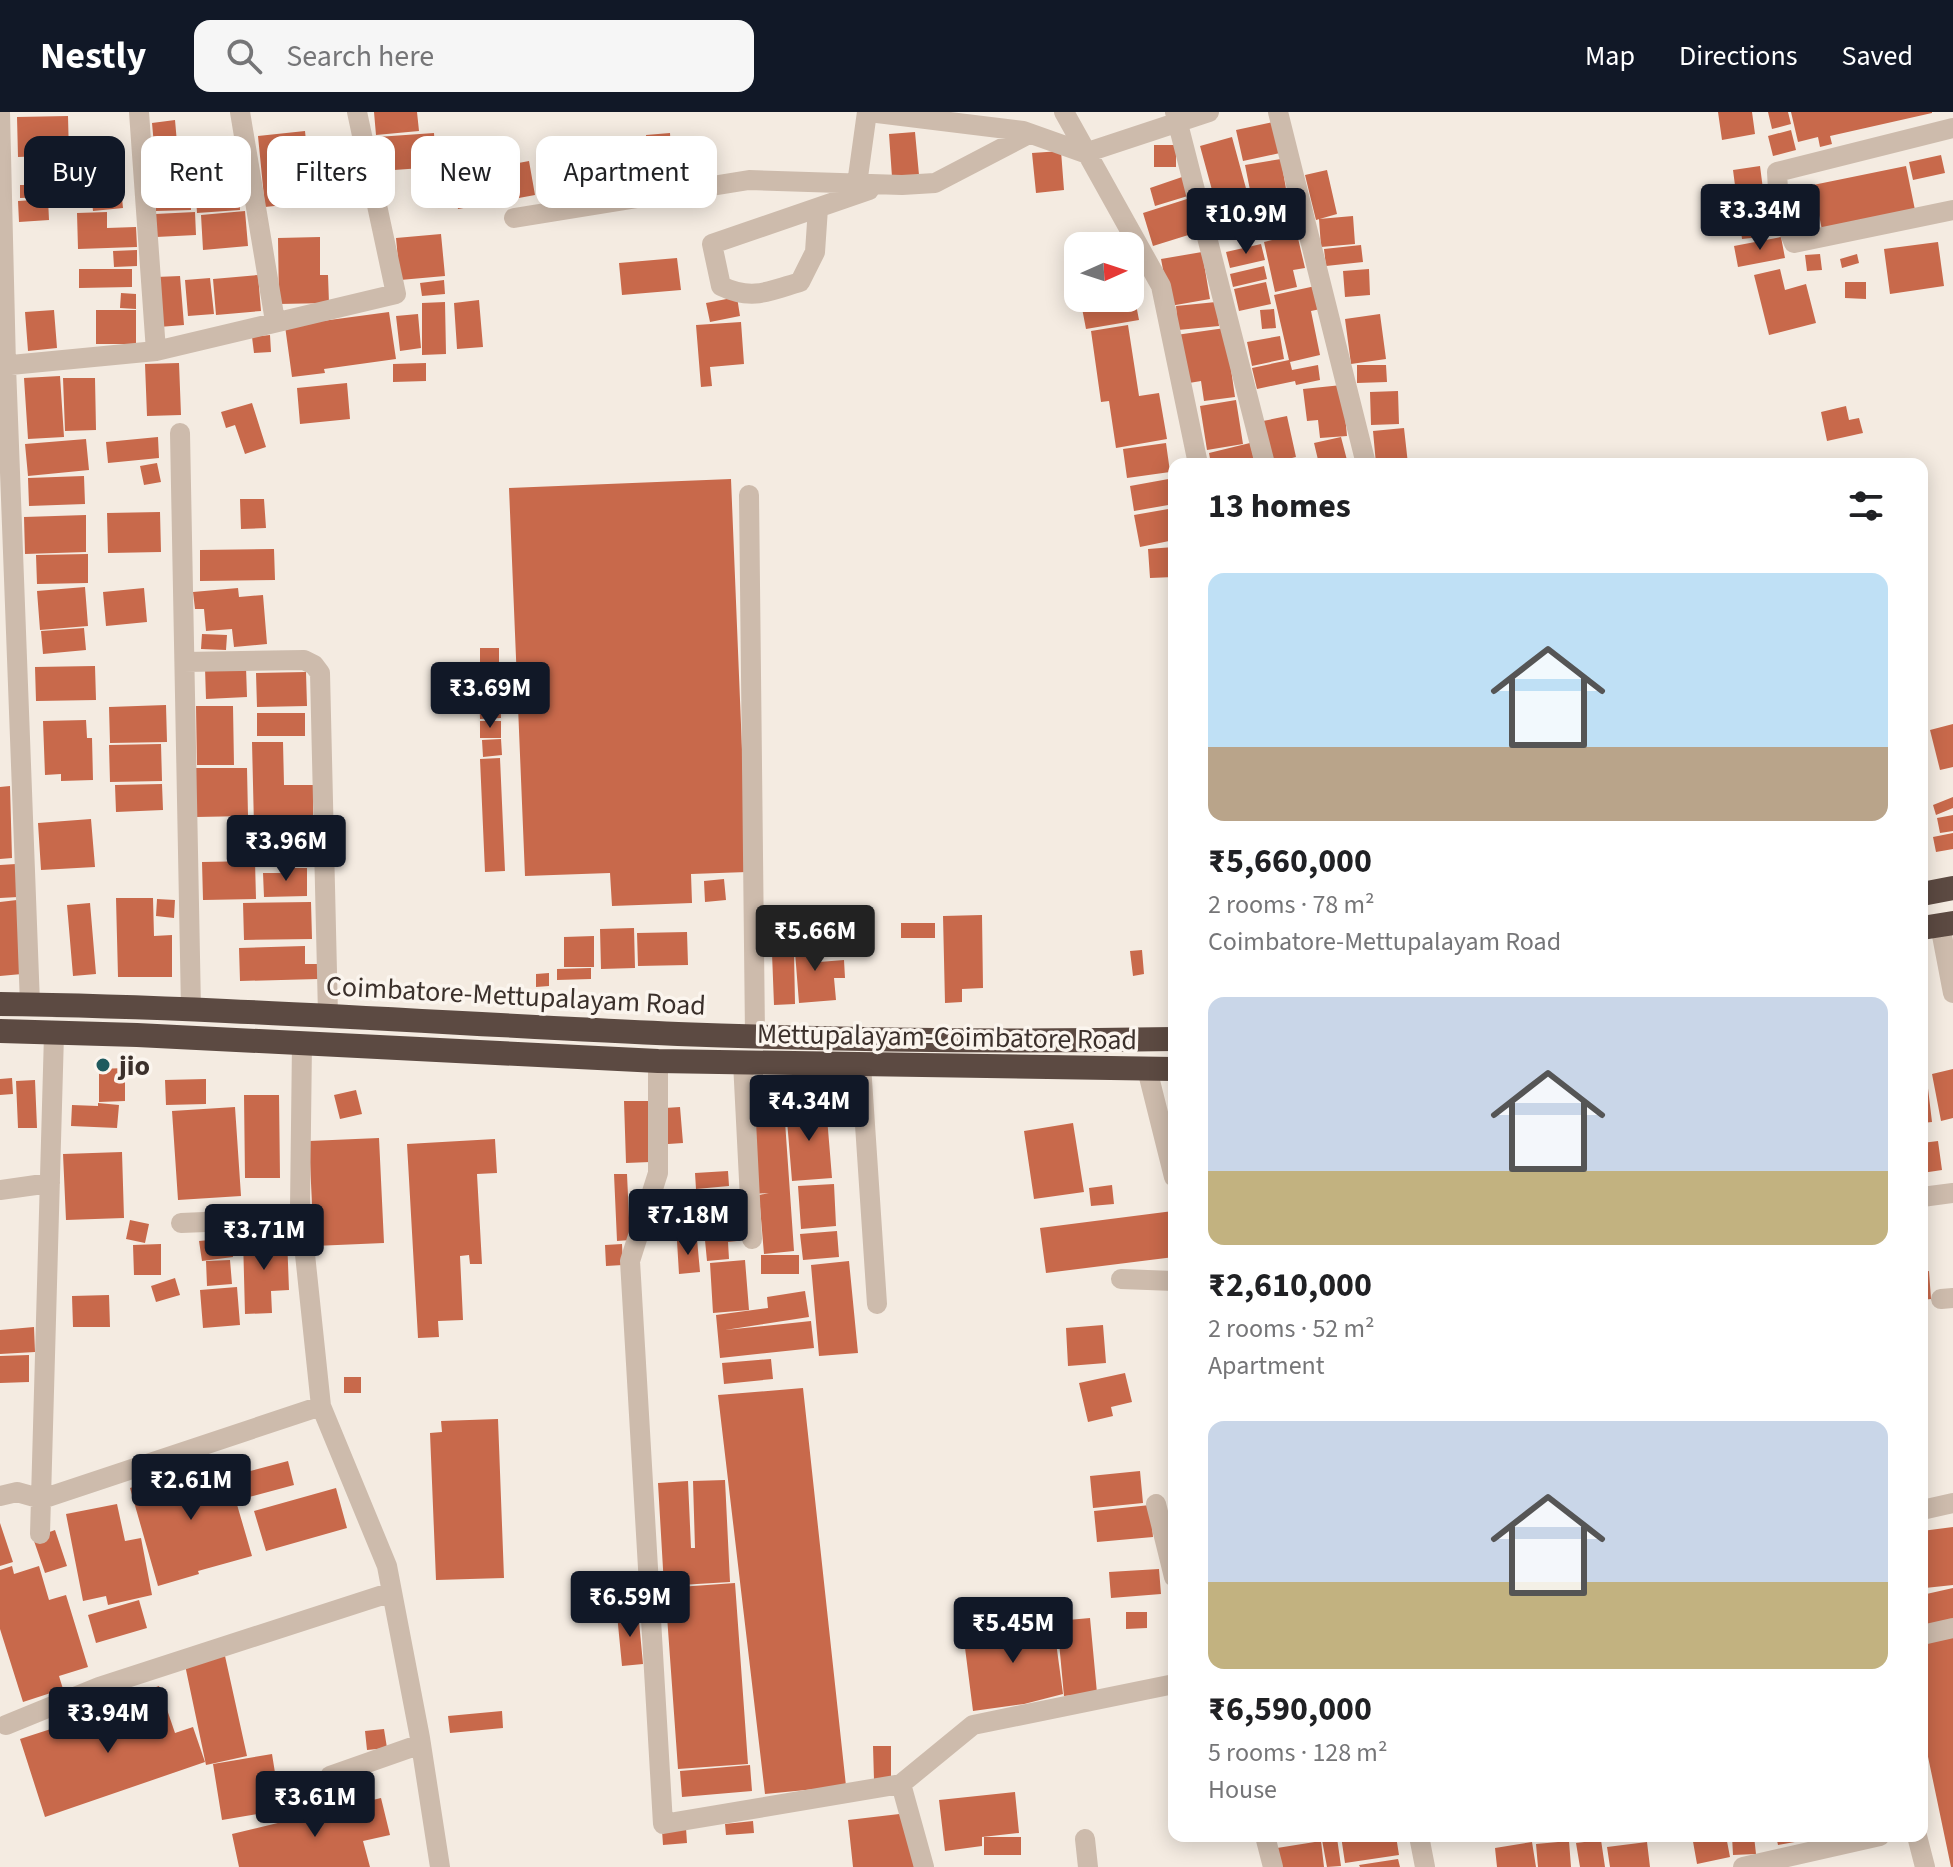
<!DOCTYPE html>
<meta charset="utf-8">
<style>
:root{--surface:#fff;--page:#f6f6f6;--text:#202124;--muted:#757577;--accent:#111827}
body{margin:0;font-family:"Source Sans 3",sans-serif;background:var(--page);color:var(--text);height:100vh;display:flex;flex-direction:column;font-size:30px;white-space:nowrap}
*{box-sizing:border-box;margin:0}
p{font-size:26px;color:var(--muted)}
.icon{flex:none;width:44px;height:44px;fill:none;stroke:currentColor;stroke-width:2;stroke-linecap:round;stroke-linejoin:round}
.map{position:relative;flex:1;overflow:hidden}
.panel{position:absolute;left:1168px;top:346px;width:760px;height:1384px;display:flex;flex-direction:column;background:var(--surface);border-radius:16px;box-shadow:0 4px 20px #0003}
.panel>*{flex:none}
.hud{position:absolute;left:24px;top:24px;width:760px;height:72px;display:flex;gap:16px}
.needle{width:52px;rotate:87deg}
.buttons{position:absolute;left:1064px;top:120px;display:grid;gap:16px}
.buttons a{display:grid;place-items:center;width:80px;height:80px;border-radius:16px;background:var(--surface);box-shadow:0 4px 20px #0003;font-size:40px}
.price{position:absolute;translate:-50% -68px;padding:0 18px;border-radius:8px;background:var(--accent);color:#fff;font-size:26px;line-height:52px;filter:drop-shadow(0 2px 4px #0008)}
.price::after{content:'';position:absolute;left:50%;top:48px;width:24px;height:18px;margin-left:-12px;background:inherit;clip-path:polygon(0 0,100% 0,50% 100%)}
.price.current{background:#222;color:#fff}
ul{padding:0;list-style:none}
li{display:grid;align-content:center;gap:16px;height:424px;padding:0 40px}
li span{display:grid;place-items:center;height:248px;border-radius:16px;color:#555}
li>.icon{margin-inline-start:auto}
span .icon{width:144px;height:144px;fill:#fffc;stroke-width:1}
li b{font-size:34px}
h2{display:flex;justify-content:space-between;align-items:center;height:96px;padding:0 40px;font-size:34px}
.tag{padding:0 28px;border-radius:16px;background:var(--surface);box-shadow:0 4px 20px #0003;font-size:28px;line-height:72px}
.tag.current{background:var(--accent);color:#fff}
header{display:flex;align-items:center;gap:48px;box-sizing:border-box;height:112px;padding:0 40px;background:var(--accent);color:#fff}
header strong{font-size:38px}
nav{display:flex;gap:44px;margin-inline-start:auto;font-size:28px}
.search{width:560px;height:72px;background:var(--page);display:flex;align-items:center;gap:20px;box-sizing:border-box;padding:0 28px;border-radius:16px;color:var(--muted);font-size:30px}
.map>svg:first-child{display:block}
</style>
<header>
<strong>Nestly</strong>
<div class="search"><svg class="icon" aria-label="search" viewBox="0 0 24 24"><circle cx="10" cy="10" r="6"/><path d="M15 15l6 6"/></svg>Search here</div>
<nav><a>Map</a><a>Directions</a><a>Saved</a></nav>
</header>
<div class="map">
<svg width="1953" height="1755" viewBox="0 0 1953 1755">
<rect width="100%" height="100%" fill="#f4ebe1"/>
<!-- building -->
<path fill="#c8694b" d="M374,0H417L419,19L376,23Z
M1718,0H1752L1755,22L1722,28Z
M1768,0H1788L1791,12L1772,17Z
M1791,0H1932V1L1830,24L1832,32L1820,35L1818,25L1798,30Z
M68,4L69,43L18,45L17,5Z
M175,8L178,42L155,44L152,11Z
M1273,10L1280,41L1243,49L1236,18Z
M1791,18L1796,38L1773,44L1768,24Z
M305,19L312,90L265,95L258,24Z
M915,20L919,63L892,65L889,22Z
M434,21L436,55L380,59L377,25Z
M670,21L671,37L647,39L646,23Z
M1232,25L1247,80L1215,89L1200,34Z
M1154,33H1176V55H1154Z
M233,39L235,66L190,69L191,98L156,99L154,47L189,46V42Z
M1061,39L1064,78L1036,81L1032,41Z
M104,42L105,58L119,56L123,96L93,99L90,70L82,71L79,44Z
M1941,43L1945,61L1913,68L1909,50Z
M357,46L360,82L314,85L311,49Z
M1281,47L1286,77L1251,83L1245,53Z
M529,49L535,83L458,97L452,64Z
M1760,54L1769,124L1742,127L1733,58Z
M1906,54L1915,98L1822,118L1813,73Z
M1327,58L1337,102L1316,108L1305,63Z
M1185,64L1191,83L1155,94L1150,76Z
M238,68L240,98L197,101L195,72Z
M20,73H49L50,85L20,86Z
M48,87L49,108L19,110L18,89Z
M1187,87L1198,120L1153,134L1143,101Z
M1287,87L1294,117L1263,125L1255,95Z
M245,99L248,134L203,138L201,103Z
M107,100V116L136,115L137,135L78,137L77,101Z
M195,100L196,123L156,125L155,102Z
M1353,104L1355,132L1321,135L1319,107Z
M441,122L445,164L400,168L396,126Z
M1297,122L1305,156L1293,158L1297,175L1275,180L1264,130Z
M320,125V163H328L329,191L279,192L278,126Z
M1781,125L1785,146L1738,155L1734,134Z
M1938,130L1944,174L1890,182L1884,137Z
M1261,132L1265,148L1230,156L1226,140Z
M1361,133L1363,150L1326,154L1324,137Z
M137,138V154L114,155L113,139Z
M1202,140L1210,187L1170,194L1161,147Z
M1820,142L1822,158L1807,159L1805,143Z
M1857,142L1859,151L1842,156L1840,147Z
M677,146L681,178L622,183L619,151Z
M1264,154L1267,167L1233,175L1230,162Z
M79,157H132V175L79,176Z
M1369,157L1370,183L1345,185L1343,159Z
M1780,157L1785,178L1806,172L1816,211L1769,223L1754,163Z
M258,163L261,199L216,203L213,167Z
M180,164L184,213L159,215L156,165Z
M210,166L214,202L188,204L185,168Z
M444,168L445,182L422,184L420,171Z
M1266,170L1271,192L1239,199L1234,177Z
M1845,170H1866V187L1845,186Z
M1320,173L1325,196L1311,199L1320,243L1290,250L1292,258L1318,253L1320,268L1296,273L1295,269L1257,277L1252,256L1289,248L1274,183Z
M121,181L136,182V197L120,196Z
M1134,182L1139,208L1086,217L1081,191L1110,186H1130V183Z
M737,185L740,204L710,210L706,191Z
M479,188L483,235L457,237L454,191Z
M445,190L446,242L422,243V191Z
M1216,190L1219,214L1178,218L1176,194Z
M1274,197L1276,216L1262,217L1260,198Z
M54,198L57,236L28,239L25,200Z
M96,198H136V232H96Z
M389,200L396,247L324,257L325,261L292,265L285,214Z
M418,202L421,236L400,239L396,204Z
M1380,202L1386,247L1351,252L1345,207Z
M741,210L744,252L710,255L712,274L701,275L696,213Z
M1128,213L1139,284L1159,281L1167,327L1116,336L1109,289L1101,290L1091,219Z
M1225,216L1235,285L1204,289L1201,269L1183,272L1176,223Z
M270,223L271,240L254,241L252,225Z
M1280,224L1284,247L1252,254L1247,230Z
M179,251L181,303L147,304L145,252Z
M426,251V269L393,270V252Z
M1357,253H1386L1387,270L1357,271Z
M60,264L64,325L28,327L24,266Z
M63,266H95L96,318L65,319Z
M347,271L350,307L300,312L297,276Z
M1342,273L1347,324L1320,326L1318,308L1307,309L1303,277Z
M1398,279L1399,312L1371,313L1370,280Z
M1236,288L1243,332L1207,338L1200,294Z
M252,291L266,335L245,342L235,313L226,316L221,300Z
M1846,294L1849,308L1859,306L1863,321L1827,329L1821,300Z
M1287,304L1296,345L1272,351L1263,309Z
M1404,316L1408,352H1376L1373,319Z
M158,325L159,346L108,351L106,330Z
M1341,325L1348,352H1319L1314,331Z
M86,327L89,358L28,364L25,332Z
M1166,331L1170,360L1127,366L1123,337Z
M1250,331L1255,351L1211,352L1209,341Z
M157,351L161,370L144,373L140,354Z
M84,364L85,392L29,394L28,366Z
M1174,366V392L1134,399L1130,374Z
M731,367L747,760L691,762L692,791L612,794L610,761L525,764L509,376Z
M240,387H264L266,416L241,417Z
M1174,396V428L1140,435L1134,403Z
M160,400L161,440L108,441L107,401Z
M86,403V440L25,442L24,405Z
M1174,435V465L1150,466L1148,437Z
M274,437L275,468L200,469V438Z
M88,442V471L37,472L36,443Z
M85,475L88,514L40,518L37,479Z
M144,476L147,510L106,514L103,480Z
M238,476L239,485L263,483L267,532L234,535L232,517L206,519L204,497H195L193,480Z
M84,516L86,538L43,542L41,519Z
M202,522L227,523L226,538L201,537Z
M480,536H499V561H480Z
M95,554L96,588L36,589L35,555Z
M246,555L247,585L206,587L205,556Z
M306,560L307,594L257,595L256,561Z
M500,580L501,606L480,607L479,581Z
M166,593L167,630L110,631L109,595Z
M196,594H233L234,653H197Z
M257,601H305V624H257Z
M86,608L87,626H92L93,668L61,669V662L45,663L43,609Z
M480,609H501V626H480Z
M1953,612V655L1940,658L1930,618Z
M501,627L502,643L483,645L482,628Z
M252,630H283L284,673H313V713L254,714Z
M161,632L162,669L110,670L109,633Z
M500,646L505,759L485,760L480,647Z
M195,656H247L248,704L196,705Z
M162,672L163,698L116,700L115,673Z
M10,674L12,746L0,747V675Z
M1953,685V696L1936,703L1933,693Z
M1953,703V719L1940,721L1937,706Z
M91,707L95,755L41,758L38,711Z
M311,718L313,752L261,755L259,720Z
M1953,721V737L1936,740L1933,725Z
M255,749L256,787L203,788L202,750Z
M16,752L18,785L0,786V753Z
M281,756H307V784L264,785L263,761H281Z
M724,767L726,788L705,790L704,769Z
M116,786H153L154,824L172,823V865H118Z
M157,787L175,788L174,806L156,804Z
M17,788L22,862L0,864V790Z
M311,790L312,827L244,828L243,791Z
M90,791L96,862L73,864L67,793Z
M982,803L983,876L962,877V890L945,891L943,804Z
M901,811H935V826H901Z
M634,816L635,856L601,857L600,817Z
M687,820L688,853L638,854L637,821Z
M594,824V855H564V825Z
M817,825L819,850L844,848L845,866H834L836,888L799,891L794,827Z
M305,834V852H317L318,867L240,869L239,836Z
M1142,838L1144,862L1133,864L1130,839Z
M772,841H794L795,892L774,893Z
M591,856V867L557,868V857Z
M549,861V874L536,875V862Z
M125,956V989L99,990V957Z
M1953,957V1006L1941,1009L1932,962Z
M12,966L13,982L0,983V967Z
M206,967V992L166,993L165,968Z
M35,968L37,1016H18L16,969Z
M1927,968L1932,1010L1922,1011V969Z
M356,978L362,1002L340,1007L334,983Z
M244,983H279L280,1066H245Z
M624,989H648L650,1050L626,1051Z
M98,991L119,993L117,1016L71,1014L72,993L98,994Z
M826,993L832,1066L792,1069L786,996Z
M235,995L241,1084L178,1088L172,999Z
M680,995L683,1031L668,1032L665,996Z
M784,995L794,1139L764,1142L759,1083L769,1081L754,1082L747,999Z
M1073,1011L1084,1080L1034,1087L1024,1019Z
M379,1026L384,1131L314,1134L309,1029Z
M495,1027L497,1061L477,1062L482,1152H470L469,1143L460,1144L463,1208L438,1209L439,1225L418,1226L407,1032Z
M1938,1029L1942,1058L1922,1061V1031Z
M122,1040L124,1106L66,1108L63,1042Z
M728,1059L729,1074L696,1077L695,1061Z
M614,1062H627L630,1128L617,1129Z
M834,1072L836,1114L801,1117L798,1074Z
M1112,1073L1114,1092L1091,1094L1089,1076Z
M1173,1099L1174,1145L1046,1161L1040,1116Z
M130,1108L149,1112L145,1131L126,1127Z
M736,1116L737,1129L728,1130L729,1147L707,1149L704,1118Z
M837,1119L839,1145L803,1148L800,1122Z
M287,1125L289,1178L271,1179L272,1201L245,1202L243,1126Z
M231,1126L233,1145L202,1149L199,1129Z
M697,1127L700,1160L679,1162L677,1129Z
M161,1132V1163H134L133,1133Z
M622,1132L623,1153L606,1154L605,1133Z
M761,1143H799V1162H761Z
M230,1148L232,1172L207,1174L206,1149Z
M745,1148L749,1198L713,1201L710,1151Z
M849,1149L858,1241L819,1244L811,1153Z
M1929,1159L1931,1187L1922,1188V1160Z
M175,1166L180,1183L156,1190L151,1174Z
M237,1175L240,1213L203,1216L200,1178Z
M805,1179L809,1205L725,1218L811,1209L814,1236L720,1246L716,1203L768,1196L767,1185Z
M109,1183L110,1215H73L72,1184Z
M1103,1213L1106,1251L1068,1254L1066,1216Z
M34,1215L35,1240L0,1242V1218Z
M29,1243V1270L0,1271V1244Z
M771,1247L773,1267L724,1272L722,1251Z
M1125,1261L1132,1290L1111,1295L1113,1304L1088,1310L1079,1271Z
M344,1265H361V1281H344Z
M803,1276L846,1674L765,1682L718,1283Z
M498,1307L504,1466L436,1468L430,1321L442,1320L441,1309Z
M224,1348L252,1444L198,1459L199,1462L158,1474L130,1376Z
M288,1349L294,1373L249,1385L243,1361Z
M1140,1359L1143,1391L1093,1396L1090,1364Z
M725,1368L730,1470L664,1474L658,1371L688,1369L691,1436H695L693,1369Z
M336,1376L347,1416L266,1439L254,1399Z
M117,1392L125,1429L141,1426L152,1483L108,1493L106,1484L83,1489L66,1402Z
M1150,1393L1153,1425L1097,1430L1094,1399Z
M0,1411L13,1450L0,1454Z
M1953,1415V1473L1925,1476L1922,1419Z
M55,1418L67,1454L45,1461L33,1426Z
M12,1454L14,1462L39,1454L49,1488L66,1483L88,1555L59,1564L63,1577L23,1590L0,1517V1458Z
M1159,1457L1161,1482L1111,1486L1109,1460Z
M735,1471L748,1652L678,1657L665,1476Z
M1953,1476V1510L1922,1517V1483Z
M139,1488L147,1516L96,1531L88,1503Z
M638,1499L643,1552L622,1554L617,1502Z
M1126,1500H1147V1516L1126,1517Z
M1090,1506L1097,1581L1064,1584L1057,1509Z
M1053,1508L1063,1582L1024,1592L973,1599L963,1520Z
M1953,1523V1755H1951L1922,1616V1530Z
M225,1544L247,1644L206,1653L185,1553Z
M159,1574L175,1621L193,1615L205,1650L45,1705L20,1627L94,1603L101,1625L132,1614L123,1586Z
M123,1592L130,1613L103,1622L96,1601Z
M502,1599L503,1616L450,1621L448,1604Z
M384,1617L387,1636L367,1638L365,1619Z
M873,1634H891V1668H874Z
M272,1642L281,1698L222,1708L213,1652Z
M750,1653L752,1679L682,1685L680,1659Z
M357,1678L359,1687L326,1695L324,1686Z
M1015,1680L1019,1721L982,1725V1734L945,1739L939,1688Z
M381,1686L390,1723L363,1729L370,1755H239L232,1722Z
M908,1701L914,1755H853L848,1708Z
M753,1709L754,1721L726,1723L725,1712Z
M686,1716L687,1731L663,1733L662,1718Z
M1341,1724H1396L1399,1743L1345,1751Z
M1692,1724H1726L1730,1745L1697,1752Z
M1732,1724H1754L1756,1742L1733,1743Z
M1776,1724H1806V1728L1778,1733Z
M984,1725H1021V1743H984Z
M1337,1726L1341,1754L1327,1755L1322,1728Z
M1601,1728L1605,1755H1580L1576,1731Z
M1321,1729L1324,1755H1280L1277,1736Z
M1569,1729L1571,1755H1538L1536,1732Z
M1532,1730L1536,1755H1497L1495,1736Z
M1647,1730L1650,1755H1610L1607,1735Z
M1398,1747L1400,1755H1360L1359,1753Z"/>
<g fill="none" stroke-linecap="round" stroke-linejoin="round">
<!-- minor -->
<path stroke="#cdbbac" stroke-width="20" d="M0,0L6,254L30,892
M139,0L156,239
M240,0L275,209
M869,0L1023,19L1085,41L1209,0
M1064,0L1161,174L1198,352
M1175,0L1265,352
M1278,0L1366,352
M1953,16L1777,60L1779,96L1794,131L1953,98
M857,72L867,0
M818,96L815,140L800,170C770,179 752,189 721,174L712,132L869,78
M514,106L749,68L902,73L935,71L1029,22
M0,254L156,239L396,182L357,0
M180,321L191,897
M749,383L755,923
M185,550L304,548L314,553L320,561L328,903
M1940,813L1953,881
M302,931L300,1095L321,1294L387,1454L420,1626L440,1755
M658,949V1061L630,1149L663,1712L901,1672L973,1613L1174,1572
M743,950L752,1127
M861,953L877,1192
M1147,957L1174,1065
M0,1078L50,1071
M1922,1085L1953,1081
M181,1111L301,1106
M1121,1167L1174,1169
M1941,1187L1953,1186
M0,1384L17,1380L42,1387L321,1294
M1156,1392L1174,1465
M1922,1398L1953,1391
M40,1422L54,922
M1922,1523L1953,1516
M6,1613L99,1575L392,1480
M330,1664L421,1632
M901,1672L924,1755
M1265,1724L1273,1755
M1419,1724L1425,1755
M1917,1724L1925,1755
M1085,1727L1088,1755
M1743,1755L1880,1724"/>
<!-- highway -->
<path stroke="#5c4a42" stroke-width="24" d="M1922,782L1953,776
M1922,816L1953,811
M0,892C226,895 452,912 678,922C843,928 1009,930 1174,927
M0,919L137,923L658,949L1174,957"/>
</g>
<!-- markers -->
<circle fill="#1f5a5e" stroke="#fbf5ee" stroke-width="3" cx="103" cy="953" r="8"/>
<g text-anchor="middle" stroke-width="7" stroke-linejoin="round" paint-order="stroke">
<!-- street labels -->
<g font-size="28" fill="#3b302b" stroke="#fbf5ee">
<text transform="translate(516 883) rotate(3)" y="10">Coimbatore-Mettupalayam Road</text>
<text transform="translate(947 924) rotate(1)" y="10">Mettupalayam-Coimbatore Road</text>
</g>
<!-- poi labels -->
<g font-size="28" font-weight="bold" fill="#3b302b" stroke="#fbf5ee" text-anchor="start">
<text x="119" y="963">jio</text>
</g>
</g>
</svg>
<div class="buttons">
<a><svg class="needle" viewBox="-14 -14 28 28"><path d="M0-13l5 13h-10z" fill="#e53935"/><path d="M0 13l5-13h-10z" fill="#757577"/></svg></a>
</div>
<b class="price" style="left:1760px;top:140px">₹3.34M</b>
<b class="price" style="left:1246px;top:144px">₹10.9M</b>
<b class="price" style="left:490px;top:618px">₹3.69M</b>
<b class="price" style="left:286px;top:771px">₹3.96M</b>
<b class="price current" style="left:815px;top:861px">₹5.66M</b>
<b class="price" style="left:809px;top:1031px">₹4.34M</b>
<b class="price" style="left:688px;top:1145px">₹7.18M</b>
<b class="price" style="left:264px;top:1160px">₹3.71M</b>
<b class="price" style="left:191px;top:1410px">₹2.61M</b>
<b class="price" style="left:630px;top:1527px">₹6.59M</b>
<b class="price" style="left:1013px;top:1553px">₹5.45M</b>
<b class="price" style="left:108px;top:1643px">₹3.94M</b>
<b class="price" style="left:315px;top:1727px">₹3.61M</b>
<div class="hud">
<a class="tag current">Buy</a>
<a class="tag">Rent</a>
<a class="tag">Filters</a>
<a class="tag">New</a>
<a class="tag">Apartment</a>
</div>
<section class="panel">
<h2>13 homes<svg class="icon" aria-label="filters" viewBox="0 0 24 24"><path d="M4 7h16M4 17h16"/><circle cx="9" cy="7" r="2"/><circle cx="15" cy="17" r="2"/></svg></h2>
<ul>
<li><span style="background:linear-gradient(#bfe0f5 70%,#b9a48a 0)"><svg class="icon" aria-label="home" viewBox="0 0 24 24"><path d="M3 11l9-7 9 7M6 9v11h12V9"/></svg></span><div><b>₹5,660,000</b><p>2 rooms · 78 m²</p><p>Coimbatore-Mettupalayam Road</p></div></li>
<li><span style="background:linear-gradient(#c9d6e8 70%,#c2b280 0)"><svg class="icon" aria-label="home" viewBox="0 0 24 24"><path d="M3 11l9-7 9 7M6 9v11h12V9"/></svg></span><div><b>₹2,610,000</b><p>2 rooms · 52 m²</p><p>Apartment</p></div></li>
<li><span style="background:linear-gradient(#c9d6e8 65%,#c2b280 0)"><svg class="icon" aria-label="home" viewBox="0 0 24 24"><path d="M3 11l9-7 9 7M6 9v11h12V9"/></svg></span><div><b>₹6,590,000</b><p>5 rooms · 128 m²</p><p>House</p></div></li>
</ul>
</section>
</div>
